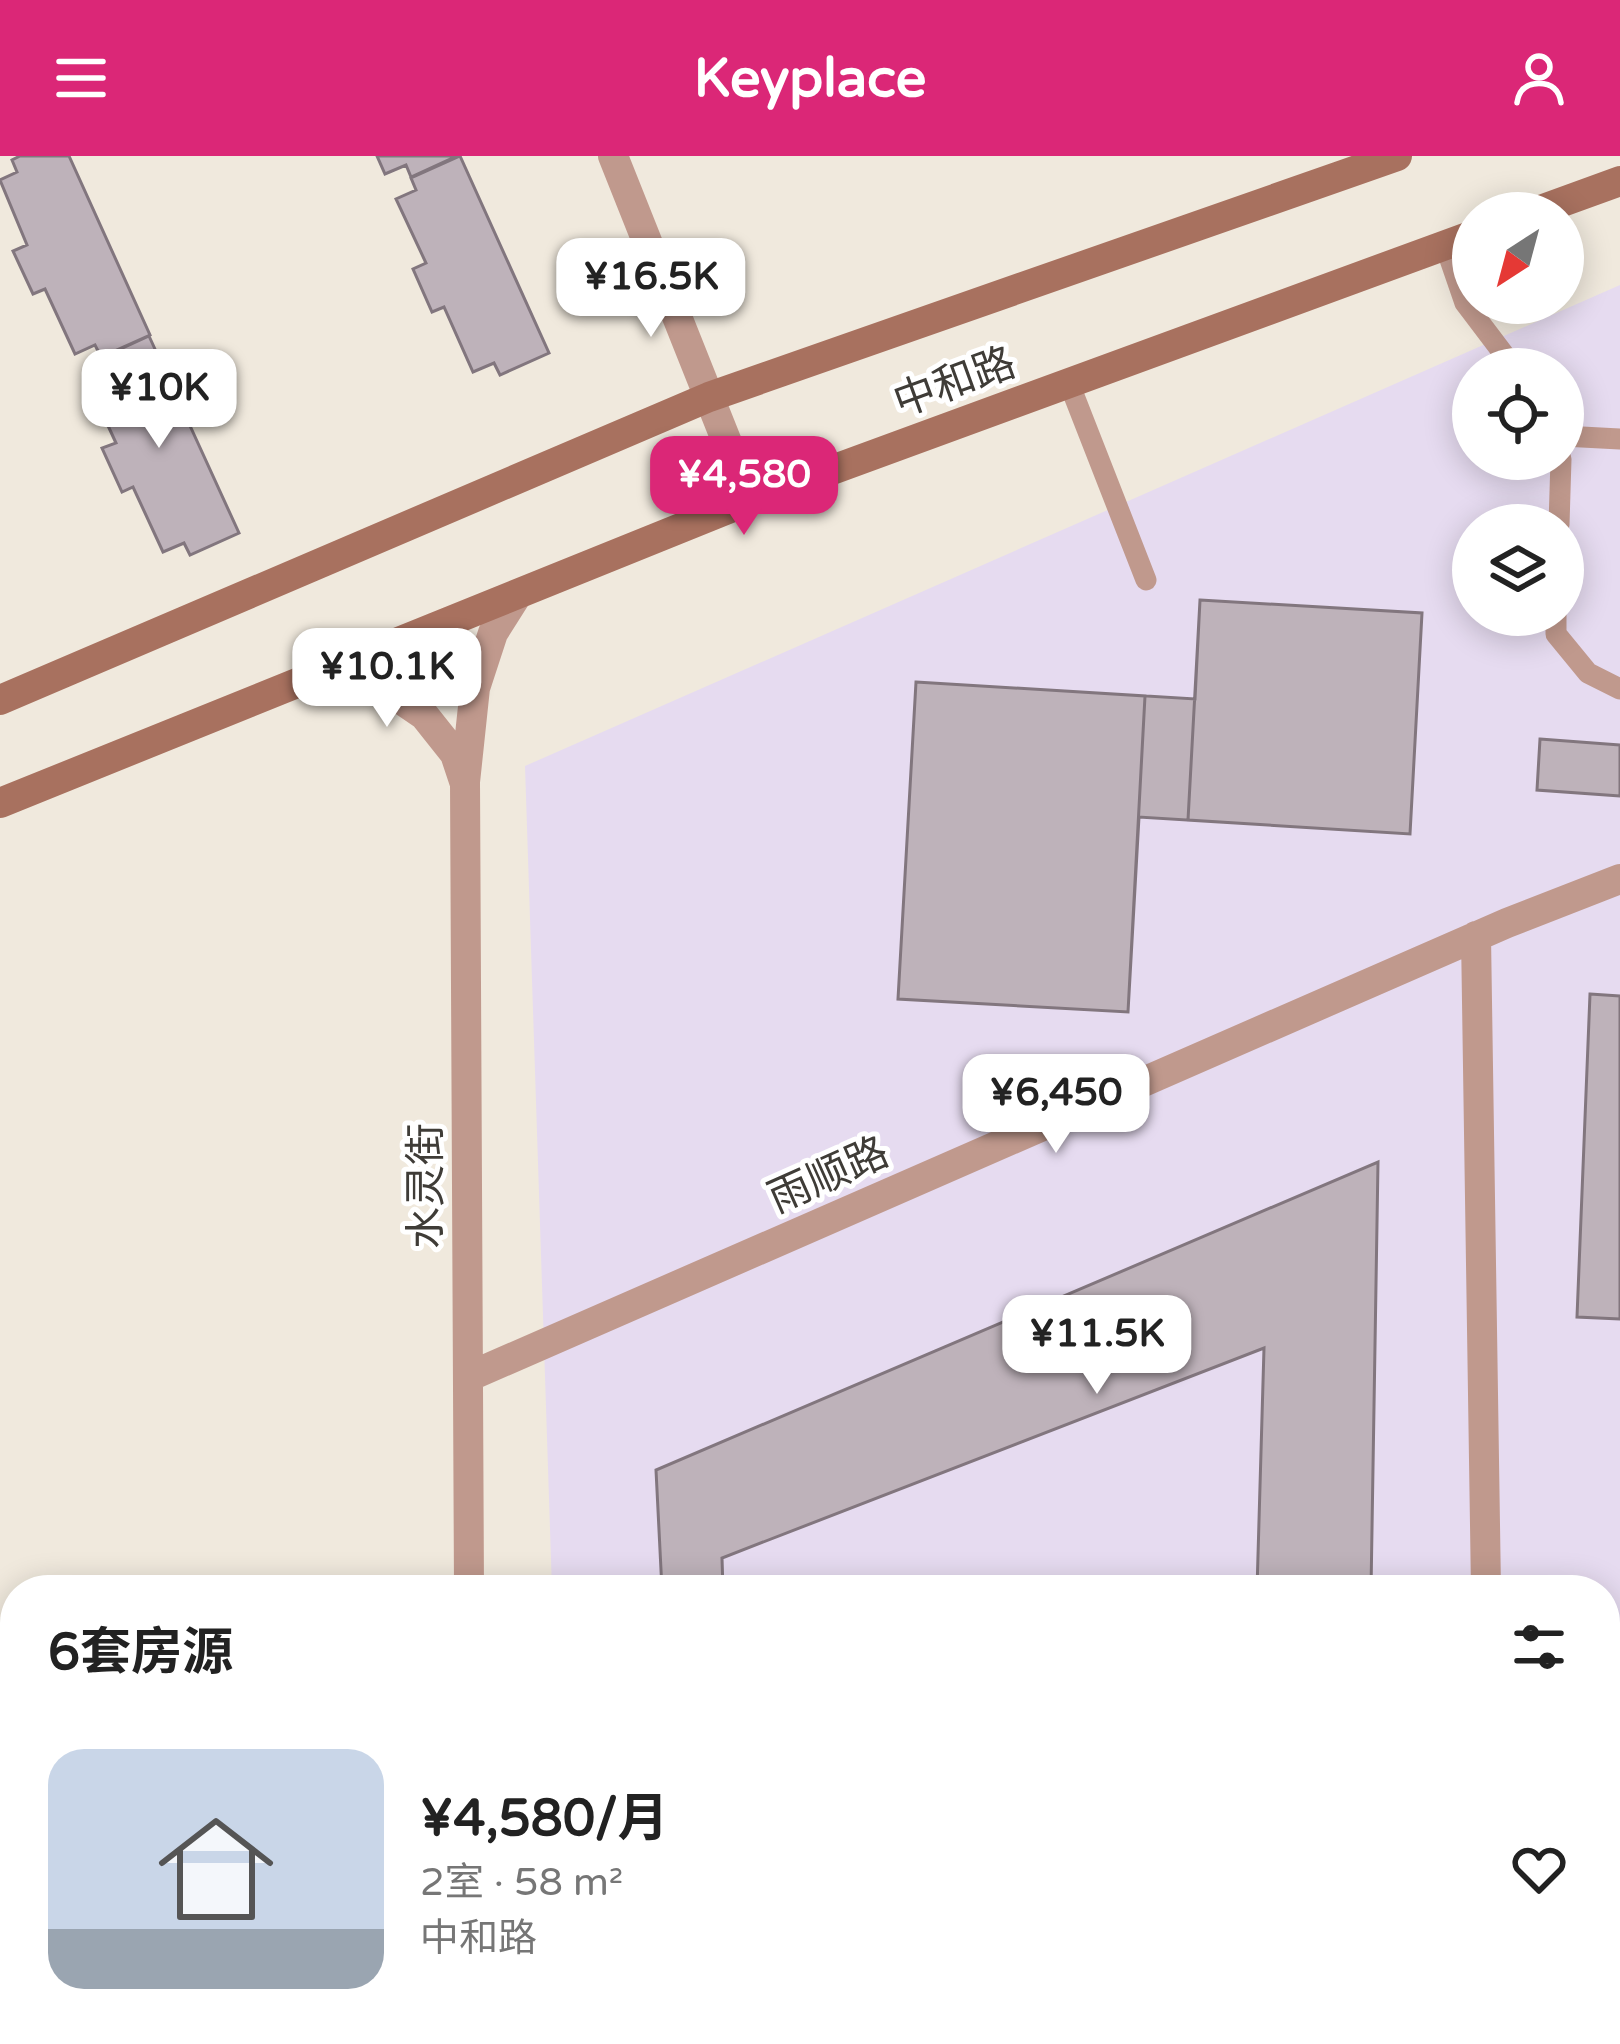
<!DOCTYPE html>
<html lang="zh">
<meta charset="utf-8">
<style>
:root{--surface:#fff;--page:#f6f6f6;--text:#222;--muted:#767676;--line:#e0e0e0;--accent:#db2777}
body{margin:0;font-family:"Varela Round","Noto Sans SC",sans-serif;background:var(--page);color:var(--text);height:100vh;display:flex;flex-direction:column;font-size:45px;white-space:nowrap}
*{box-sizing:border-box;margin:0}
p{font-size:39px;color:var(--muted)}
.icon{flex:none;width:66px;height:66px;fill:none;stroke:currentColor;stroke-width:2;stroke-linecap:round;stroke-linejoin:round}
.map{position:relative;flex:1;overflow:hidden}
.details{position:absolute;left:0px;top:1419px;width:1620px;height:471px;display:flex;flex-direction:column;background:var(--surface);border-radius:48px 48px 0 0;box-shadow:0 6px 30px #0003}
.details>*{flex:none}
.needle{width:78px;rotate:216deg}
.tools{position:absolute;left:1452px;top:36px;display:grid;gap:24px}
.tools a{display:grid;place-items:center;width:132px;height:132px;border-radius:50%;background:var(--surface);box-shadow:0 6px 30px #0003;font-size:60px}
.price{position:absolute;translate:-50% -102px;padding:0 27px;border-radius:24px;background:#fff;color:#222;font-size:39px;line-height:78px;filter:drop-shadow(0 3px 6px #0008)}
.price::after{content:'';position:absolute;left:50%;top:72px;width:36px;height:27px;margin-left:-18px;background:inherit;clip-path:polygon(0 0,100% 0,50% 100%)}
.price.selected{background:var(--accent);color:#fff}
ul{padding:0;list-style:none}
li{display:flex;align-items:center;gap:36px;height:300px;padding:0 48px}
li+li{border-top:3px solid var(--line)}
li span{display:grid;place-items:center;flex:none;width:336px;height:240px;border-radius:36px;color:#555}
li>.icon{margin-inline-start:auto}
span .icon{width:144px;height:144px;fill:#fffc;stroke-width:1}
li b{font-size:51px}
h2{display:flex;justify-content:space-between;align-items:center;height:144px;padding:0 48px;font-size:51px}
header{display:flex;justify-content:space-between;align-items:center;height:156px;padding:0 48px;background:var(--accent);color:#fff;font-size:54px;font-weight:700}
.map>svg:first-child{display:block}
</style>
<header><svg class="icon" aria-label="menu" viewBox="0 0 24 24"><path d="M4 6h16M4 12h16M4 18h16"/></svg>Keyplace<svg class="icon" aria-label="person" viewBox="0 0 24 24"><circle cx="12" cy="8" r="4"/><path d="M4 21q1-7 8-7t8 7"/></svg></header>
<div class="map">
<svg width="1620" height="1888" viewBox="0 0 1620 1888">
<rect width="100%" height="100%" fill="#f0e9dd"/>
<!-- commercial -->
<path fill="#e6dbf0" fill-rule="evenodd" d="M1620,129V1862H1605V1434H552L525,610ZM1473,213H1563V303H1473ZM1473,369H1563V459H1473Z
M567,1875H983L568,1884Z"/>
<!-- building -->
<path fill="#beb2ba" stroke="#82767e" stroke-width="3" d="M20,0H69L150,179L101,201L95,189L75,198L45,133L33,138L13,95L27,89L0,24L17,16L12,4Z
M377,0H457L411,21L406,9L385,18Z
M460,0L549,197L500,219L494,207L473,216L444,151L432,156L413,113L426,107L396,43L416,34L411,22Z
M149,180L239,377L190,399L184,387L163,396L133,331L122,336L102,292L116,287L86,222L106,214L101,202Z
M1200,444L1422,457L1410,678L1139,661L1128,856L898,843L916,526L1195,543Z
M1200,444L1422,457L1410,678L1188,664Z
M916,526L1145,540L1128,856L898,843Z
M1540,583L1620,589V640L1537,634Z
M1590,838L1620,840V1163L1577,1161Z
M1590,838L1620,840V1163L1577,1161Z
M1378,1006L1371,1434H1257L1264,1192L722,1402L723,1434H662L656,1314Z
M1605,1586L1620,1587V1712H1605Z"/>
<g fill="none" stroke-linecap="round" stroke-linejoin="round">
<!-- service -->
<path stroke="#c0998d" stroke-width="21" d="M1445,89L1465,147L1515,213
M1069,227L1146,424
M1563,280L1620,283
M1559,369L1561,303
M1556,459V478L1588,517L1620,533"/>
<!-- minor -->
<path stroke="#c0998d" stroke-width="30" d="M613,0L750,344
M314,521L380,529L424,559L455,598L464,625
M1476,780L1486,1434
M468,1221L1507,767L1620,723
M469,1434L465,626L475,532L493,477L517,439
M472,1875V1888
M1493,1875V1888"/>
<!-- secondary -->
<path stroke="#a8715f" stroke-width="30" d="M1532,57L1620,25
M0,544L709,241L1397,0
M0,647L750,344L1473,79"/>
</g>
<g text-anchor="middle" stroke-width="10" stroke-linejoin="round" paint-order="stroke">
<!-- street labels -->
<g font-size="42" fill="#3f3c37" stroke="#fff">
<text transform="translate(954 225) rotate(-20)" y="15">中和路</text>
<text transform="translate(828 1018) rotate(-24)" y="15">雨顺路</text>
<text transform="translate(425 1030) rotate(-90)" y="15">水灵街</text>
</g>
</g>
</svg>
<div class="tools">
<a><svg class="needle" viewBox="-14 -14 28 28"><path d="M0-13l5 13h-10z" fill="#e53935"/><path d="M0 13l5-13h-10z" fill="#767676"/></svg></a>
<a><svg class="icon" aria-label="locate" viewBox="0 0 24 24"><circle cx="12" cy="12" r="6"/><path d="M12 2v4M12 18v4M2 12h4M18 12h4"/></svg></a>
<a><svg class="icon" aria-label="layers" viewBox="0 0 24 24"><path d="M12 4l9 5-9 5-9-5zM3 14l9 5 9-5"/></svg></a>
</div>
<b class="price" style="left:651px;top:184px">¥16.5K</b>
<b class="price" style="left:159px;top:295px">¥10K</b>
<b class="price selected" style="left:744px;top:382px">¥4,580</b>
<b class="price" style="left:387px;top:574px">¥10.1K</b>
<b class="price" style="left:1056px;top:1000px">¥6,450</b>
<b class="price" style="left:1097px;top:1241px">¥11.5K</b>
<section class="details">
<h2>6套房源<svg class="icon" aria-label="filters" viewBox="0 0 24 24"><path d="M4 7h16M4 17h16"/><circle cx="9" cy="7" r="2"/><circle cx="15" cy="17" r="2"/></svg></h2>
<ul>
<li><span style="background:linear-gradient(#c9d6e8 75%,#9aa5b1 0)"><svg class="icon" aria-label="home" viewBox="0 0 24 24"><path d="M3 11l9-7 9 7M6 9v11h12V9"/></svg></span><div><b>¥4,580/月</b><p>2室 · 58 m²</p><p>中和路</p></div><svg class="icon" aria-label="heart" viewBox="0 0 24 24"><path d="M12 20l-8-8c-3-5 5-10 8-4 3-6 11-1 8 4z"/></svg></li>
</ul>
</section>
</div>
